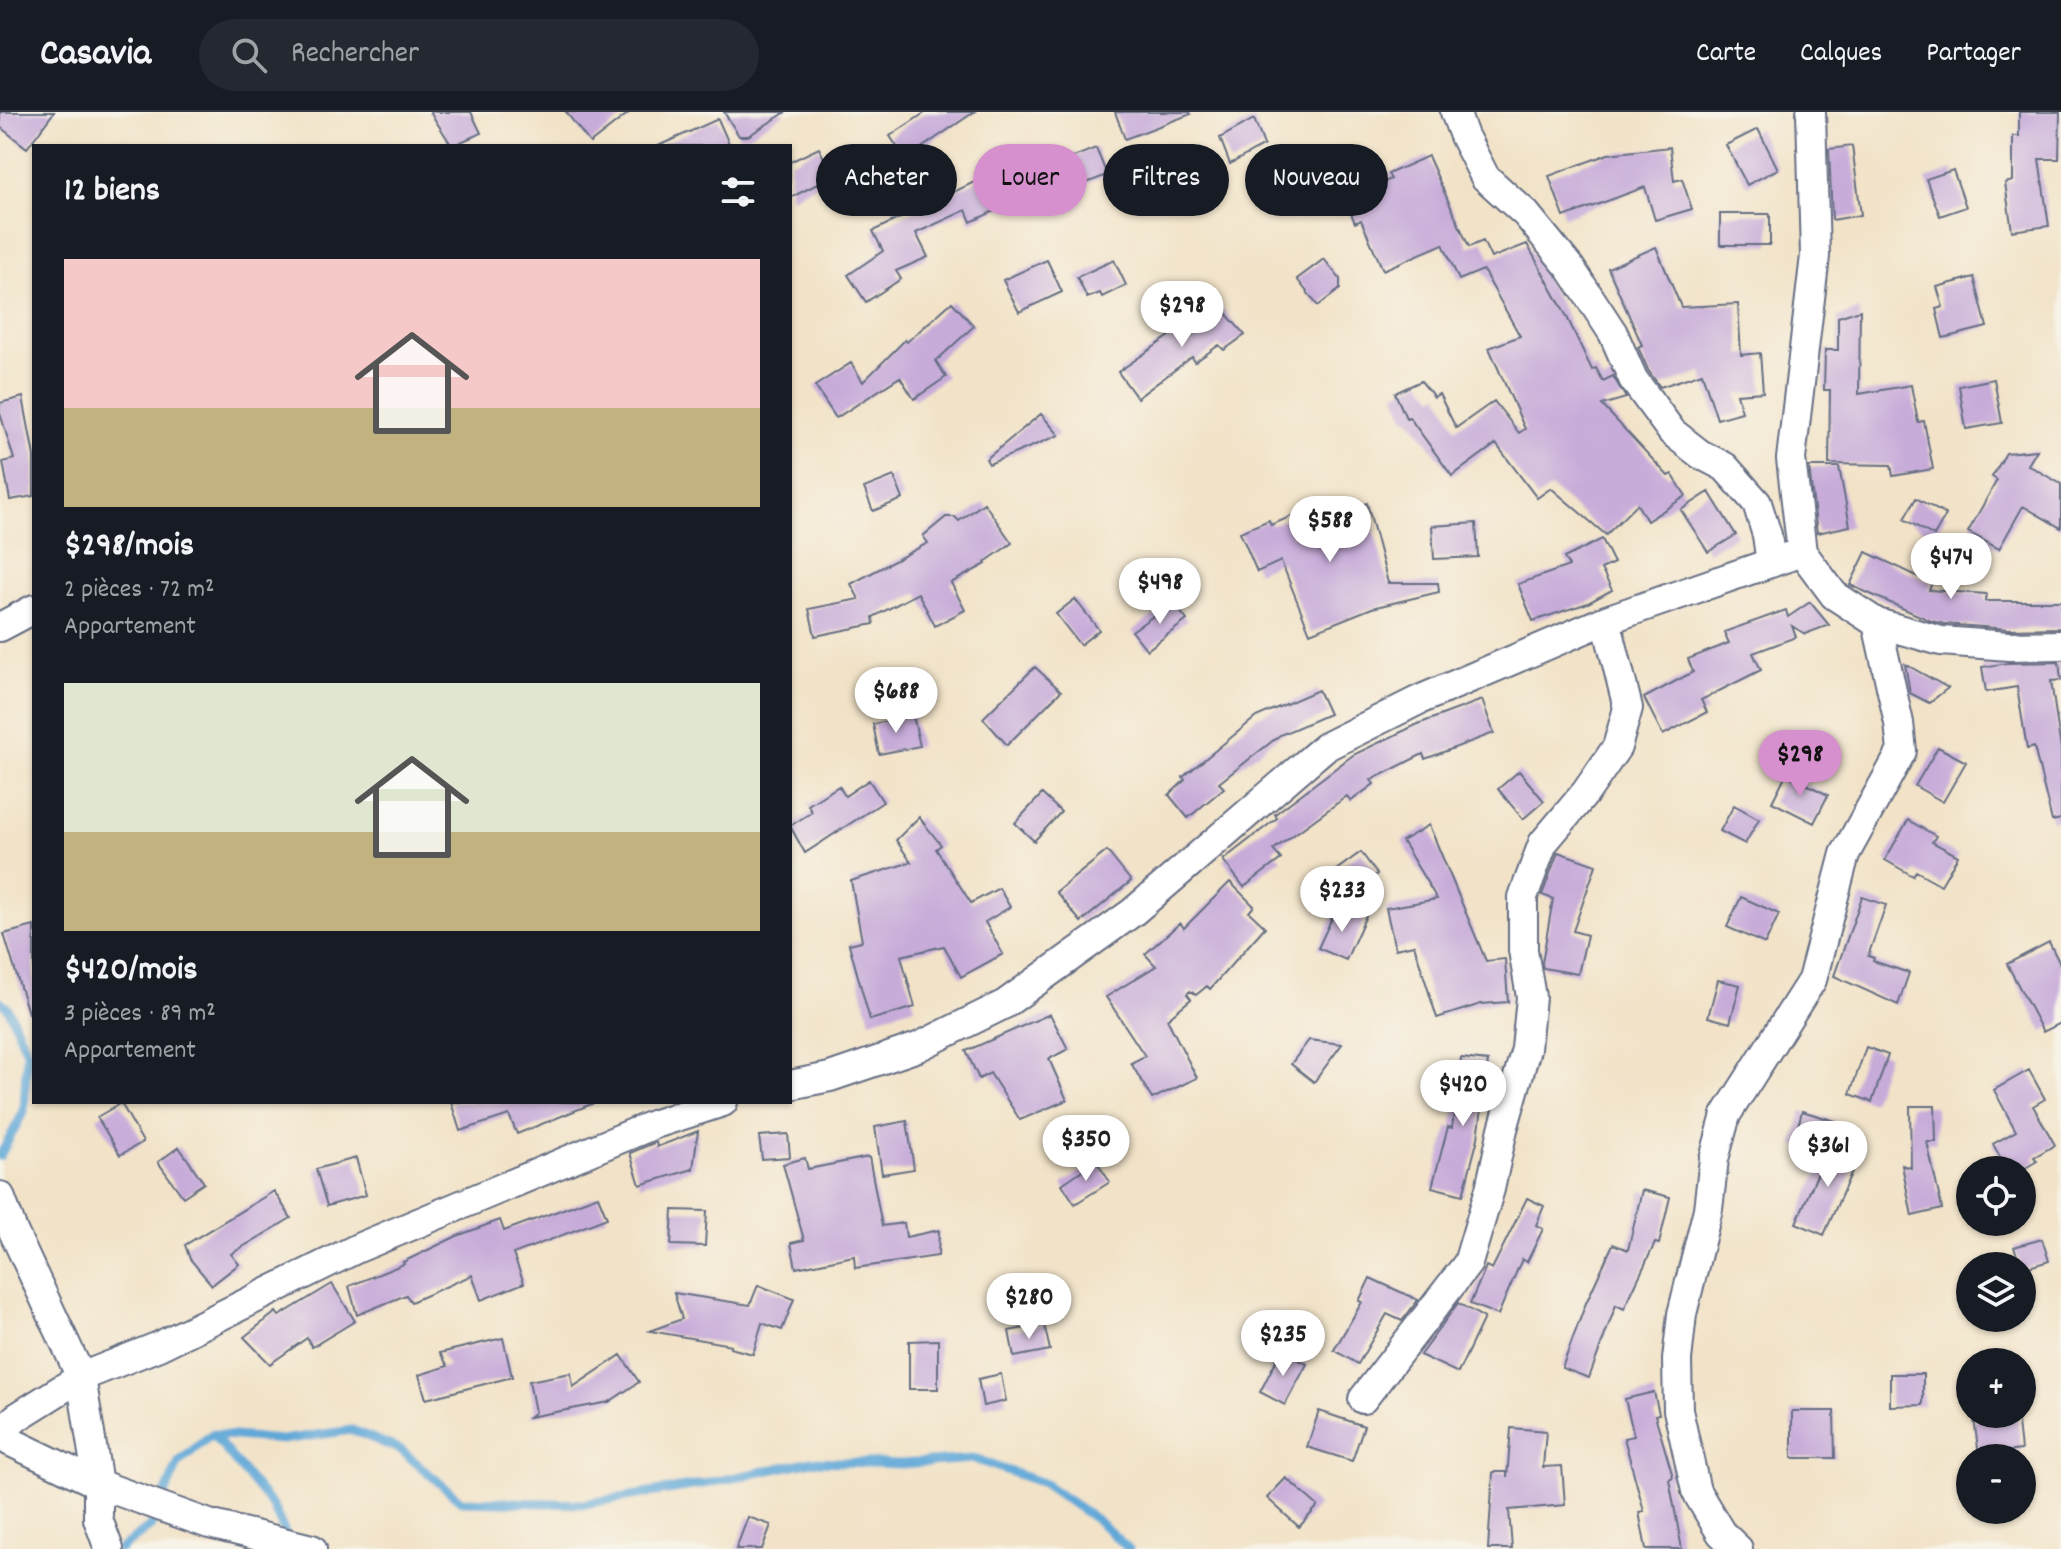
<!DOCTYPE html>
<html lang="fr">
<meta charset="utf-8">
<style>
:root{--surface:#171b24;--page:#242831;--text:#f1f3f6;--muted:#9ea1a6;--line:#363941;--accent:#d690ce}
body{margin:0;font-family:Dekko,sans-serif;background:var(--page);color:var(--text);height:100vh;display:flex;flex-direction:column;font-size:30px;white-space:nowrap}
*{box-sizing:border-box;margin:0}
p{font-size:26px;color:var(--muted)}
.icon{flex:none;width:44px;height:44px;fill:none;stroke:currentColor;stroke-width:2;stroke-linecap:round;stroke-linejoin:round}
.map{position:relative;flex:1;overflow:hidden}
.details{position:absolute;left:32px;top:32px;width:760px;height:960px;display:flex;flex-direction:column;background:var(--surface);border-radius:0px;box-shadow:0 2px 6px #0004}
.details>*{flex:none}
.hud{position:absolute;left:816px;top:32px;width:760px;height:72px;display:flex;gap:16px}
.controls{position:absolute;left:1956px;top:1044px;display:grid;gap:16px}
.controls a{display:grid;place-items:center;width:80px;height:80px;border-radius:50%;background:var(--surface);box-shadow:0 2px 6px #0004;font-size:40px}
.price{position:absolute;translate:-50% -68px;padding:0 18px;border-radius:28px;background:#fff;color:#222;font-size:26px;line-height:52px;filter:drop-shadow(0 2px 4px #0008)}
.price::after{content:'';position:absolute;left:50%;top:48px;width:24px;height:18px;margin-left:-12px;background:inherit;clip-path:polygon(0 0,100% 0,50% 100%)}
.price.active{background:var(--accent);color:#111}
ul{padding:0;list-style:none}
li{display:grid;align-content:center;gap:16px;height:424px;padding:0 32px}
li span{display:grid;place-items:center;height:248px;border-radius:0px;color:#555}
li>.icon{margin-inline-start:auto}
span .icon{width:144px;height:144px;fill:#fffc;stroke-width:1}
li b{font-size:34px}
h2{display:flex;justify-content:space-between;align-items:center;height:96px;padding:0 32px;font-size:34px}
.pill{padding:0 28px;border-radius:36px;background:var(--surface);box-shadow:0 2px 6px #0004;font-size:28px;line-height:72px}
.pill.active{background:var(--accent);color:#111}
header{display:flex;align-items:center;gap:48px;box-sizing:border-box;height:112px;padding:0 40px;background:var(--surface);border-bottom:2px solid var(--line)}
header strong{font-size:38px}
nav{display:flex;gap:44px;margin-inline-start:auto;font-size:28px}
.search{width:560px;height:72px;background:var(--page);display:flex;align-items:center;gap:20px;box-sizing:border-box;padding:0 28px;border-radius:44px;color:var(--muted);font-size:30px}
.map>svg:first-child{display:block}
</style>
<header>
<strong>Casavia</strong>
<div class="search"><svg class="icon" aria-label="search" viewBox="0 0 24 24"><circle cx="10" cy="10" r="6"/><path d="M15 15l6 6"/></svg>Rechercher</div>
<nav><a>Carte</a><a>Calques</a><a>Partager</a></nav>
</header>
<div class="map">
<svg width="2061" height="1437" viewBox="0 0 2061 1437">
<rect width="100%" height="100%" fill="#f7f3e8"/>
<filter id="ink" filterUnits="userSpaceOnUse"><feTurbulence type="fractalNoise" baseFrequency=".0125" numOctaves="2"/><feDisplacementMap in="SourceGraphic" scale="16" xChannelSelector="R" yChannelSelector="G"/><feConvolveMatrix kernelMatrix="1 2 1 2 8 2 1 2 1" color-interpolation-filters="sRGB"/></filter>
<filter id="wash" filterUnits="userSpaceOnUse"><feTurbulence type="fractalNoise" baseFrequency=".006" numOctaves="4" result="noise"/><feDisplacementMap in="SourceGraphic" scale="32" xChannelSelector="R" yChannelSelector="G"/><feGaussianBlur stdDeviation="1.8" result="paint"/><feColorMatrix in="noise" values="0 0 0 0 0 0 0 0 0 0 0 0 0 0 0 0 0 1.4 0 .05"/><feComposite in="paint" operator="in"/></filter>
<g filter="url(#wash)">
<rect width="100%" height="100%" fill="#f2e3c8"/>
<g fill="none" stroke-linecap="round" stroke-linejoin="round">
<!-- stream -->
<path stroke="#61a8d8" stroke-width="9" d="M0,889L8,896L27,940L24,999L0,1044
M212,1322L273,1395L286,1423
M120,1437L151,1414L179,1350L212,1322L282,1328L352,1318L401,1338L461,1389L584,1392L709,1371L812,1349L901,1352L974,1347L1043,1371L1098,1409L1129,1437"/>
</g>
<g id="blocks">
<!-- building -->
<path fill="#c7acd9" d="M0,0H54L27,36L0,15Z
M430,0H471L481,21L452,34Z
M566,0H630L590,31Z
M724,0H786L748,24H739Z
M926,0H974L905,47L890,24Z
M1115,0H1190L1191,2L1125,27Z
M2019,0H2060L2059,47H2039L2049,114L2012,119L2005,71L2013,69V24H2019Z
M718,7L730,34H658Z
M1254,7L1264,33L1230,52L1220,26Z
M1758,17L1778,57L1747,73L1726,33Z
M1852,34L1861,103L1832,108L1829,37Z
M1670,35L1674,69L1682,67L1692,97L1655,108L1645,75L1564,105L1549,64L1608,42Z
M819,36L833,64L790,86V50Z
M1096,36L1107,63L1069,78L1058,51Z
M1428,44L1469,135L1483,129L1491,146L1527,132L1566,203L1592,258L1596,256L1603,269L1613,264L1626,286L1602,293L1668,364L1672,362L1686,384L1647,409L1637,392L1606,423L1551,376L1537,386L1496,332L1452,364L1409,305L1406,306L1395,281L1421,269L1434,285L1439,282L1456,316L1494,289L1519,321L1525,317L1489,236L1520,224L1483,158L1459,168L1443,132L1383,158L1361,108L1355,111L1345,87L1391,67L1388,62Z
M1174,53L1187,76L1156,93L1143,71Z
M999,58L1014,90L971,110L966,98L916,121L928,145L896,159L901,167L866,190L848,163L883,139L873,119Z
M1953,58L1966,95L1940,104L1926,67Z
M1720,102H1770V133H1720Z
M1656,135L1681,195L1738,192L1741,243L1760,241L1763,280L1737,282L1742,300L1717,307L1702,261L1660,275L1648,258L1638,235L1642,233L1608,156Z
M1324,147L1340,167V177L1318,194L1297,167Z
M1047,148L1062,180L1019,200L1003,168Z
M1114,148L1126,173L1102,185L1100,181L1087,186L1077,165Z
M1974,165L1987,215L1943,226L1936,197L1943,195L1937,175Z
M952,190L974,214L936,249L946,265L914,287L900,265L836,306L815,274L851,251L863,270L905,228L907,230Z
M1217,191L1245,223L1224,238L1219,233L1195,250L1192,245L1137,286L1118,260Z
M1860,198L1859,282L1911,273L1918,310L1924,309L1933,357L1893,364L1891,353L1829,352L1830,278H1824L1825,238H1838V205Z
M1994,267L2002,311L1966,317L1959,274Z
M23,285L34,344V384L10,388L3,350L14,347L0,301V291Z
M1041,302L1059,323L989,352L986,347Z
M2037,338L2028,353L2061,372V416L2023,394L1999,437L1968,420L1997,368L1992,365L2006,341Z
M1809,355H1839L1850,414L1817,421Z
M894,364L903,387L873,399L864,376Z
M1709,380L1736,423L1708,440L1681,398Z
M1916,386L1946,403L1934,424L1904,407Z
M984,391L1012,431L985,450L986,452L951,471L965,498L935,514L918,481L873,505L874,512L815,524L809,497L859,487L851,472L928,431L923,424L946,405H955L959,409Z
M1367,391L1388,471H1438L1439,480L1372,496L1310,521L1281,449L1257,460L1240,420L1269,408L1271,413L1304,399L1308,408Z
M1476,411L1478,445L1434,447L1432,414Z
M1602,427L1614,451L1601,457L1612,478L1588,491L1533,509L1518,472L1569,454L1564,446Z
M1866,440L1932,471L1929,478L1986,482L1985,489H2061V516L2009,517L1944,512L1931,509L1850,473Z
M1075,487L1099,518L1080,533L1056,502Z
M1173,490L1187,508L1147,538L1132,519Z
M1810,490L1829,513L1805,522L1792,514L1796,525L1753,541L1761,558L1701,588L1707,600L1663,623L1644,586L1693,560L1688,547L1729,531L1724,520L1786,498L1788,505Z
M2059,550L2061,568L2051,569L2061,637V707L2052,709L2034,635L2027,637L2017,575L1986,580L1982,555L2008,551Z
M1905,552L1948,576L1929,591L1910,581Z
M1035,555L1061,579L1007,633L983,606Z
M1318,578L1329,602L1280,623L1219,671L1224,676L1188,706L1169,683L1185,668L1183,665L1256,605Z
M1482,588L1494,621L1425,647L1423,642L1371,668L1374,672L1351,689L1347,684L1273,738L1281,747L1244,775L1223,748L1277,706L1275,702L1353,643L1418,612Z
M913,604L920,634L879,642L873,612Z
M1938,635L1966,650L1943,690L1915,674Z
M1519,659L1544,689L1523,707L1498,677Z
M1786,662L1828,683L1814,711L1772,690Z
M869,668L883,690L805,741L790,714L812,700L808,693L839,674L845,684Z
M1042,682L1061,700L1034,729L1015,711Z
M1734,693L1759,707L1745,732L1720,719Z
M919,705L941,733L936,737L971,791L999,776L1010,795L985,810L1003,842L961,865L944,834L901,844L915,895L870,908L849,832L862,829L851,769L911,750L896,728Z
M1908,708L1936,724L1932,730L1958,744L1941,773L1916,759L1913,764L1885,748Z
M1429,713L1486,849L1505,847L1508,890L1481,892L1437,906L1414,833L1395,837L1386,796L1437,787L1402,729Z
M1107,739L1131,769L1081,810L1056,780Z
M1361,740L1377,762L1348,783L1332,761Z
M1558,740L1596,753L1573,819L1587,823L1578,862L1543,856L1542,851L1553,787L1542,783Z
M1230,770L1254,794L1249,800L1265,815L1210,877L1207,874L1196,883L1190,879L1187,882L1191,887L1167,907L1197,966L1152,987L1131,951L1145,944L1106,885L1156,854L1145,842L1180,811L1184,816Z
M1741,785L1779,802L1765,832L1727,815Z
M1862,785L1886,793L1868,844L1874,846L1873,849L1909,861L1898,893L1834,864Z
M1368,799L1346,848L1318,836L1332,806Z
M34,814V901H28L4,822Z
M2049,830L2061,854V911L2043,920L2007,852Z
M1718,868L1740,873L1730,911L1708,905Z
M1050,902L1068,937L1049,947L1067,988L1020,1008L990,961L979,967L966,939Z
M1309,928L1342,932L1314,970L1291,952Z
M1866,935L1888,943L1872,990L1850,982Z
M1461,946L1488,949L1478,1026L1463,1083L1432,1075L1448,1015L1452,1016Z
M2029,958L2045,987L2033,994L2055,1033L2034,1045L2037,1049L2022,1058H2007L1993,1032L2016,1019L1994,978Z
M451,990H594V991L517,1022L509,1003L460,1019Z
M121,991L143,1030L120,1043L97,1005Z
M1910,994H1935L1936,1030H1927L1942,1097L1912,1104L1902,1053L1911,1056Z
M1802,999L1835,1009L1825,1042L1793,1033Z
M907,1009L914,1057L882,1062L875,1015Z
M698,1019L693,1057L640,1073L630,1041L656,1030L657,1035Z
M788,1022L790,1045L762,1047L759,1024Z
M1830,1033L1860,1041L1824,1123L1796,1111Z
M179,1035L204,1071L183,1085L158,1050Z
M869,1045L882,1114L904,1111L906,1125L939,1118L938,1144L855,1156L854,1144L796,1156L791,1131L804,1128L783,1052L805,1046L808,1057Z
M356,1046L366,1083L327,1094L316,1057Z
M1096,1049L1110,1070L1075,1092L1062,1072Z
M1642,1078L1670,1085L1659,1132L1655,1131L1624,1197L1616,1193L1589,1266L1562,1256L1586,1191L1613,1132L1628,1138Z
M274,1079L291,1106L231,1142L239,1152L212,1173L190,1147L185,1133Z
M598,1084L607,1106L513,1142L524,1171L481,1188L472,1163L411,1190L406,1183L357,1203L349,1174L404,1152L403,1150L457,1124L500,1108L504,1119Z
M1527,1086L1544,1094L1536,1113L1543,1117L1527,1150L1522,1147L1498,1203L1470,1192L1486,1154L1492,1157Z
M673,1098L707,1099L705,1134L671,1133Z
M2042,1127L2049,1149L2022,1157L2014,1135Z
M1370,1166L1418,1188L1402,1209L1387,1202L1358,1252L1334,1238L1362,1190L1359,1189Z
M332,1172L355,1209L312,1235L307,1226L270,1252L244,1225L276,1200L279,1204Z
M758,1173L794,1187L782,1218L762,1211L753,1242L730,1236L731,1233L650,1219L682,1207L674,1181L750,1193Z
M1458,1191L1484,1206L1458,1261L1420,1243Z
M1044,1212L1050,1238L1014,1245L1009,1219Z
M503,1226L512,1265L426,1287L419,1263L448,1254L440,1241Z
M938,1228V1277H909V1229Z
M1281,1239L1307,1252L1285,1293L1260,1280Z
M621,1243L639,1270L609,1290L529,1305L535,1300L529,1269L571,1261L573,1275Z
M1001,1262L1006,1289L983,1294L978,1267Z
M1890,1262H1923V1293L1890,1294Z
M1654,1280L1659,1302L1655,1303L1673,1365L1669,1367L1682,1437H1646L1639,1400L1644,1399L1624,1326L1634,1324L1625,1287Z
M1319,1299L1364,1314L1352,1349L1307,1335Z
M1792,1299H1834L1835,1346H1792Z
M2017,1302L2021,1338L1979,1343L1974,1307Z
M1511,1316L1546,1319L1543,1355L1562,1354L1565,1393L1509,1398L1512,1437H1488L1493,1360H1507V1366Z
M1286,1366L1318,1394L1299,1415L1267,1386Z
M748,1405L771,1413L762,1437H736Z"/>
</g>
</g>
<g filter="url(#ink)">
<use href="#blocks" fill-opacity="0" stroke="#666e83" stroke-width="2"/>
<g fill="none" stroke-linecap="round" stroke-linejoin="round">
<defs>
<path id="minor" d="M1455,0L1464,24L1485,65L1526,102L1571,157L1613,221L1633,267L1672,320L1700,342L1725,355L1757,391L1767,423L1771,451
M1811,0L1815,144L1791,347L1802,440L1834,483L1877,511L1941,529L2009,534L2061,533
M0,515L34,497
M790,973L830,965L918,935L1005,892L1133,800L1325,635L1419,588L1606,508L1802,440
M0,1084L13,1119L81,1265L98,1372V1407L109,1437
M1363,1287L1468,1151L1490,1077L1503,1017L1526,937L1531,885L1523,838V785L1543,731L1586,680L1617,635L1628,596L1606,508
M2,1318L9,1329L98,1372L159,1394L209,1412L312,1437
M0,1320L17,1305L81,1265L159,1234L358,1136L655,1012L723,990
M1738,1437L1721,1421L1696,1379L1678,1298L1677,1248L1682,1202L1708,1097L1714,1047L1726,1003L1812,868L1845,742L1902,639L1899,611L1877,511"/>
</defs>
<!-- minor casing -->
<use href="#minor" stroke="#666e83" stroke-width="32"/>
<!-- minor -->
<use href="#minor" stroke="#fff" stroke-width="28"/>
</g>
</g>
</svg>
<div class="controls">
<a><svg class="icon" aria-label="locate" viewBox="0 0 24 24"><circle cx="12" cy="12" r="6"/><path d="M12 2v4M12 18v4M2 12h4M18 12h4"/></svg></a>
<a><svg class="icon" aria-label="layers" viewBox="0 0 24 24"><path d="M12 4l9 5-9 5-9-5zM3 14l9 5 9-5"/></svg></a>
<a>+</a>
<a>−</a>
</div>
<b class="price" style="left:1182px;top:237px">$298</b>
<b class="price" style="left:1330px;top:452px">$588</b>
<b class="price" style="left:1951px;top:489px">$474</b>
<b class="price" style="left:1160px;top:514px">$498</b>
<b class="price" style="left:896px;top:623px">$688</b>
<b class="price active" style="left:1800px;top:686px">$298</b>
<b class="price" style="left:1342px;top:822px">$233</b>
<b class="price" style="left:1463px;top:1016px">$420</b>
<b class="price" style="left:1086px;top:1071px">$350</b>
<b class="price" style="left:1828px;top:1077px">$361</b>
<b class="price" style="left:1029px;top:1229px">$280</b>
<b class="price" style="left:1283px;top:1266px">$235</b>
<div class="hud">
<a class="pill">Acheter</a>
<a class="pill active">Louer</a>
<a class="pill">Filtres</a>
<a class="pill">Nouveau</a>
</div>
<section class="details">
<h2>12 biens<svg class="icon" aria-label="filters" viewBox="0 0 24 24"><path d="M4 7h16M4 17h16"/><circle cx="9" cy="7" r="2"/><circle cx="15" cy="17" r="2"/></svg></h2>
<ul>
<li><span style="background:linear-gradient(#f6c9c9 60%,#c2b280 0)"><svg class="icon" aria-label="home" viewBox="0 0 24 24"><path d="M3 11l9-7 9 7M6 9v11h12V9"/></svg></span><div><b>$298/mois</b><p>2 pièces · 72 m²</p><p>Appartement</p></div></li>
<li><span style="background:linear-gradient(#dfe7d0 60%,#c2b280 0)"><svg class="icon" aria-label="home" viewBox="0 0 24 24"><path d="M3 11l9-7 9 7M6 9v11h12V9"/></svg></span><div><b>$420/mois</b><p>3 pièces · 89 m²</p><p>Appartement</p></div></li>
</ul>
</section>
</div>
